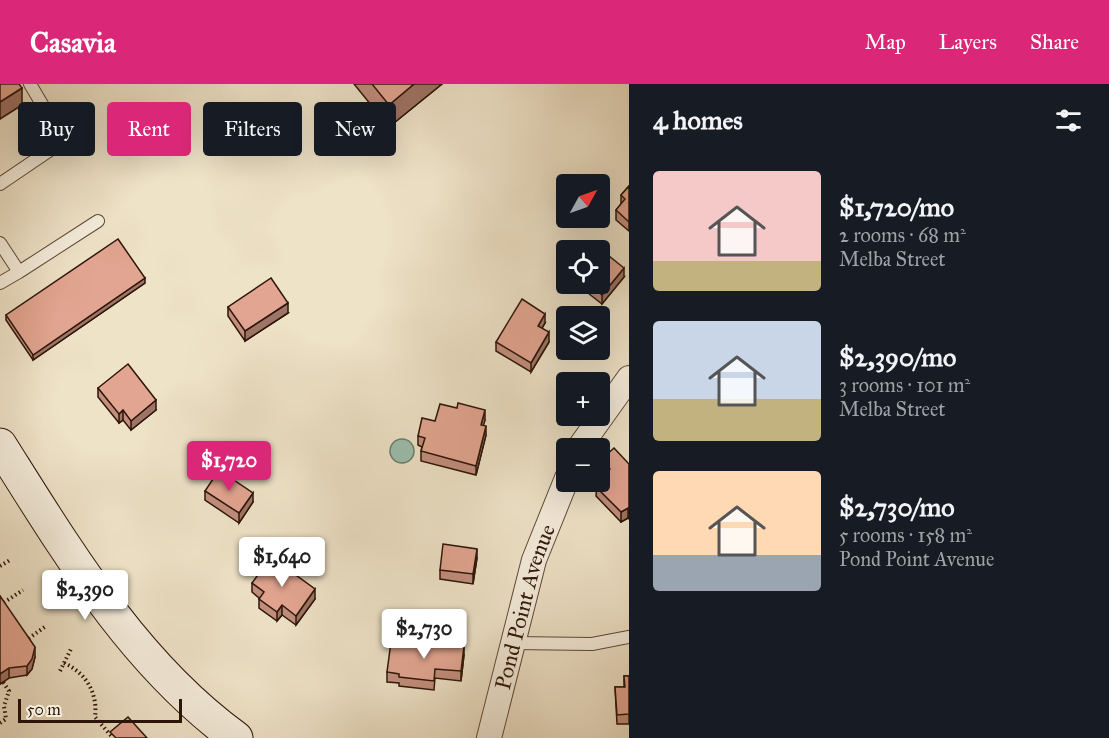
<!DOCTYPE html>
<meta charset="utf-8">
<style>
:root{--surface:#171b24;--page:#20242c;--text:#f1f3f6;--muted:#9ea1a6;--accent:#db2777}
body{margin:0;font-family:"IM FELL Great Primer",serif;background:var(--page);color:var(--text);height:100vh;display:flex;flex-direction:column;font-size:22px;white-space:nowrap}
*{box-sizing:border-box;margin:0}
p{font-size:20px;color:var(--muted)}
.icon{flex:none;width:33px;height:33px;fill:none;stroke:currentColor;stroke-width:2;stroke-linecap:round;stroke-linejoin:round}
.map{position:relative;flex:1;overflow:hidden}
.details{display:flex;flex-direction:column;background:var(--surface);width:480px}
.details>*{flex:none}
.hud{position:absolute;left:18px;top:18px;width:520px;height:54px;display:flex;gap:12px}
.needle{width:39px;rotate:50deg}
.controls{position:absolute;left:556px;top:90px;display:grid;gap:12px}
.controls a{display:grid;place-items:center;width:54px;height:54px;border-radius:6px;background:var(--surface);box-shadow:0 6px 24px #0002;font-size:30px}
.scale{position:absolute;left:18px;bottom:15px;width:164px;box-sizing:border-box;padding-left:6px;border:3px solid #2d1509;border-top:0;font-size:16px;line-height:21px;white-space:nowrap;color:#2d1509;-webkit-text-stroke:4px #f4ecdb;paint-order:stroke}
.price{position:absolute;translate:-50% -51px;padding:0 14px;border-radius:6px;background:#fff;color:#222;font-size:20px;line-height:39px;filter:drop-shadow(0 2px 3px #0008)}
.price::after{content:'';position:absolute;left:50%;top:36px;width:18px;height:14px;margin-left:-9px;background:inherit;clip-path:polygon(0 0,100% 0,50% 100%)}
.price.active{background:var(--accent);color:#fff}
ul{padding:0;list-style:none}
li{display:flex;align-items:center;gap:18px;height:150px;padding:0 24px}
li span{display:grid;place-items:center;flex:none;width:168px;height:120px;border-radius:6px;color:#555}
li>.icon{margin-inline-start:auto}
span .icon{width:72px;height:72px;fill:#fffc;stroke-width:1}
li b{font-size:26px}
h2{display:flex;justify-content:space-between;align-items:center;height:72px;padding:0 24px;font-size:26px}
.tag{padding:0 21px;border-radius:6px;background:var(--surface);box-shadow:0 6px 24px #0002;font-size:21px;line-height:54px}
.tag.active{background:var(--accent);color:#fff}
header{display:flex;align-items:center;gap:36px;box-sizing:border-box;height:84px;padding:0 30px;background:var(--accent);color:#fff}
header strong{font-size:28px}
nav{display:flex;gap:33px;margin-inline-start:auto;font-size:21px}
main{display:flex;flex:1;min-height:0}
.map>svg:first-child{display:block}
</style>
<header>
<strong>Casavia</strong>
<nav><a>Map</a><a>Layers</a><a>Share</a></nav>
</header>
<main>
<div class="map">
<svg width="629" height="654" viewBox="0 0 629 654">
<rect width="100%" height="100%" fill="#eee2c7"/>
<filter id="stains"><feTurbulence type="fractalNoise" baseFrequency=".00333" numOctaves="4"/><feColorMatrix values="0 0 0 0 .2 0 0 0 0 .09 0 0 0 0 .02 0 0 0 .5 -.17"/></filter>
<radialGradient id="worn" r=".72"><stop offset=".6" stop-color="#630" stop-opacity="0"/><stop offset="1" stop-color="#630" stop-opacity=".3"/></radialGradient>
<!-- water -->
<path fill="#9bbfaf" stroke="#6f7b6d" stroke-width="1.5" d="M390 367a12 12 0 1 1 24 0a12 12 0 1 1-24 0Z"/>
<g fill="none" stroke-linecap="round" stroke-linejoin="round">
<defs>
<path id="lane" d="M0,100L56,62L59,49L30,0
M0,159L19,188L0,199
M19,188L98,137
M513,559L592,560L629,553"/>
<g id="street">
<path d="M579,364L629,294"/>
<path id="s1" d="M489,654L534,476L567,394"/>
</g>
<path id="secondary" d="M0,361C67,467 133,579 236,654"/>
</defs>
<!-- lane casing -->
<use href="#lane" stroke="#5d4838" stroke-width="14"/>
<!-- street casing -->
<use href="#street" stroke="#5d4838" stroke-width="26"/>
<!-- secondary casing -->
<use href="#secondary" stroke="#2d1509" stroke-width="35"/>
<!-- path -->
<path stroke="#2d1509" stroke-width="4" stroke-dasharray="1.5 3" stroke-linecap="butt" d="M0,482L10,476
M0,521L23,506
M25,557L46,542
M64,579C86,589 98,609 95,633L113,654
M60,587L71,565
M0,639L6,635L4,622L9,607L1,595"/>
<!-- lane -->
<use href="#lane" stroke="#f4ecdb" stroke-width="12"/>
<!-- street -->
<use href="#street" stroke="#f4ecdb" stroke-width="24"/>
<!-- secondary -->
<use href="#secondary" stroke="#f4ecdb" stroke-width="33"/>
</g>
<!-- wall -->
<path fill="#c28e7d" stroke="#2d1509" stroke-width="1.5" d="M354,0H442L389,43Z
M629,102V147L616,136V126L621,120V111Z
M624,193L602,220L584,206V203H583V200H600Z
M145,199L33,276L6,236V231Z
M228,223L288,229L245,257L228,232Z
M545,239L542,244L549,258L531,288L496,267V258Z
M98,304L156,326L131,346L123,336L119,339L98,313Z
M485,336L483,341L486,351L476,391L421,377V367L422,363L418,361V352L435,337Z
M601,376L629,380V435L628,434L621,438L596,412L597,398L606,390L601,385Z
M205,407L253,418L239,439L205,416Z
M477,474L473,500L440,495V486Z
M252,499L315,515L296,541L282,531L277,537L259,524V514L252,508Z
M0,512L35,573L32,585L27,591L9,594L0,600Z
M464,571L461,597L435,594L434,606L399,602V599L387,598V588Z
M624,592H629V640H617L615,603H624Z"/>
<!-- shaded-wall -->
<path fill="#9e7466" stroke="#2d1509" stroke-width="1.5" d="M414,0H442L389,43V21Z
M22,4V21L0,35V18Z
M624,184V193L602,220V211Z
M145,194V199L33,276V271Z
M288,219V229L245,257V247Z
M545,230V239L538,251V242Z
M549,248V258L531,288V279Z
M156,316V326L131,346V337Z
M123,326V336L119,339V330Z
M485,326V336L481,350V341Z
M486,342V351L476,391V382Z
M253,409V418L239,439V429Z
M628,424V434L621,438V428Z
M477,465V474L473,500V490Z
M315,505V515L296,541V532Z
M282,521V531L277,537V528Z
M464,562V571L461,597V587Z
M35,563V573L32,585L27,591V582Z
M9,584V594L0,600V590Z"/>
<!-- building -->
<path fill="#e2a591" stroke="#2d1509" stroke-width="1.5" d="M0,0H19L22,4L0,18Z
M372,0H414L389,21Z
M629,102V138L616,126L625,115L621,111Z
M118,155L145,194L33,271L6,231Z
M604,168L624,184L602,211L588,200H600V173Z
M271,194L288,219L245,247L228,223Z
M522,215L545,230L538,242L549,248L531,279L496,258Z
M128,280L156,316L131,337L123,326L119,330L98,304Z
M458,319L485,326L481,341L486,342L476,382L421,367L425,354L418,352L422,334L435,337L440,320L457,324Z
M614,364L629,380V426L628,424L621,428L596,403L599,400L597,398H600V395L610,385L601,376Z
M219,386L253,409L239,429L205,407Z
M443,460L477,465L473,490L440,486Z
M271,473L315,505L296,532L282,521L277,528L259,515L264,508L252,499Z
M0,512L35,563L32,575L27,582L9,584L0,590Z
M391,558L430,562V558L464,562L461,587L435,585L434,597L399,593V590L387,588Z
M624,592H629V630L617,631L615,603H625Z
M128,633L147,654H116L110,648Z"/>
<g text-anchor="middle" stroke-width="4.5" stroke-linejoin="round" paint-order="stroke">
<!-- street labels -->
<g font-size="22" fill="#2d1509" stroke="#f4ecdb">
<text dy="8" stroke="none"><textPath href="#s1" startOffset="136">Pond Point Avenue</textPath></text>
</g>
</g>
<rect width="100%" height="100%" filter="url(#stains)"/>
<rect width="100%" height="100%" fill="url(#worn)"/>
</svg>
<div class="controls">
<a><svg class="needle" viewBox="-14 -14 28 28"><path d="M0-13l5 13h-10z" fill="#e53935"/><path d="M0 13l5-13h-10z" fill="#9ea1a6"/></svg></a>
<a><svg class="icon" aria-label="locate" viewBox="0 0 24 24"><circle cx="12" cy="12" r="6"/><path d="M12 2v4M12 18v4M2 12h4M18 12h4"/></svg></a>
<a><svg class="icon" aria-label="layers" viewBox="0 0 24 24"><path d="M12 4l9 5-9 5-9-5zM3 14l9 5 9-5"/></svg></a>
<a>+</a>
<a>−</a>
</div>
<div class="scale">50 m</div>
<b class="price active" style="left:229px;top:408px">$1,720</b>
<b class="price" style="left:282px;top:504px">$1,640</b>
<b class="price" style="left:85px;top:537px">$2,390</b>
<b class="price" style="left:424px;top:576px">$2,730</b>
<div class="hud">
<a class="tag">Buy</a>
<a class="tag active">Rent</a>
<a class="tag">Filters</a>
<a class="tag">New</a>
</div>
</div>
<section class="details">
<h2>4 homes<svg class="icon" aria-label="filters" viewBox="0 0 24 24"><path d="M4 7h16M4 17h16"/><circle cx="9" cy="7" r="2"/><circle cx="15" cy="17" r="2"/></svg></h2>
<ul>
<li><span style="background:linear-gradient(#f6c9c9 75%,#c2b280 0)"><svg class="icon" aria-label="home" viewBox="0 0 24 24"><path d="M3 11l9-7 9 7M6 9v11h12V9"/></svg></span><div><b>$1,720/mo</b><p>2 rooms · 68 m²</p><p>Melba Street</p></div></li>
<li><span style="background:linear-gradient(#c9d6e8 65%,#c2b280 0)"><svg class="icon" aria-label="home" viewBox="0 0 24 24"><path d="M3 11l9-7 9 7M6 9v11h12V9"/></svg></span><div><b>$2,390/mo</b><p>3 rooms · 101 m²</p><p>Melba Street</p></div></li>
<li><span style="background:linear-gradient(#ffd9b3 70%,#9aa5b1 0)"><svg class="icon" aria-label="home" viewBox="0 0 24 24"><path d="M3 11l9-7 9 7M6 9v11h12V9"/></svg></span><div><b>$2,730/mo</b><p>5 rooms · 158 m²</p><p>Pond Point Avenue</p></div></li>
</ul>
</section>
</main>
